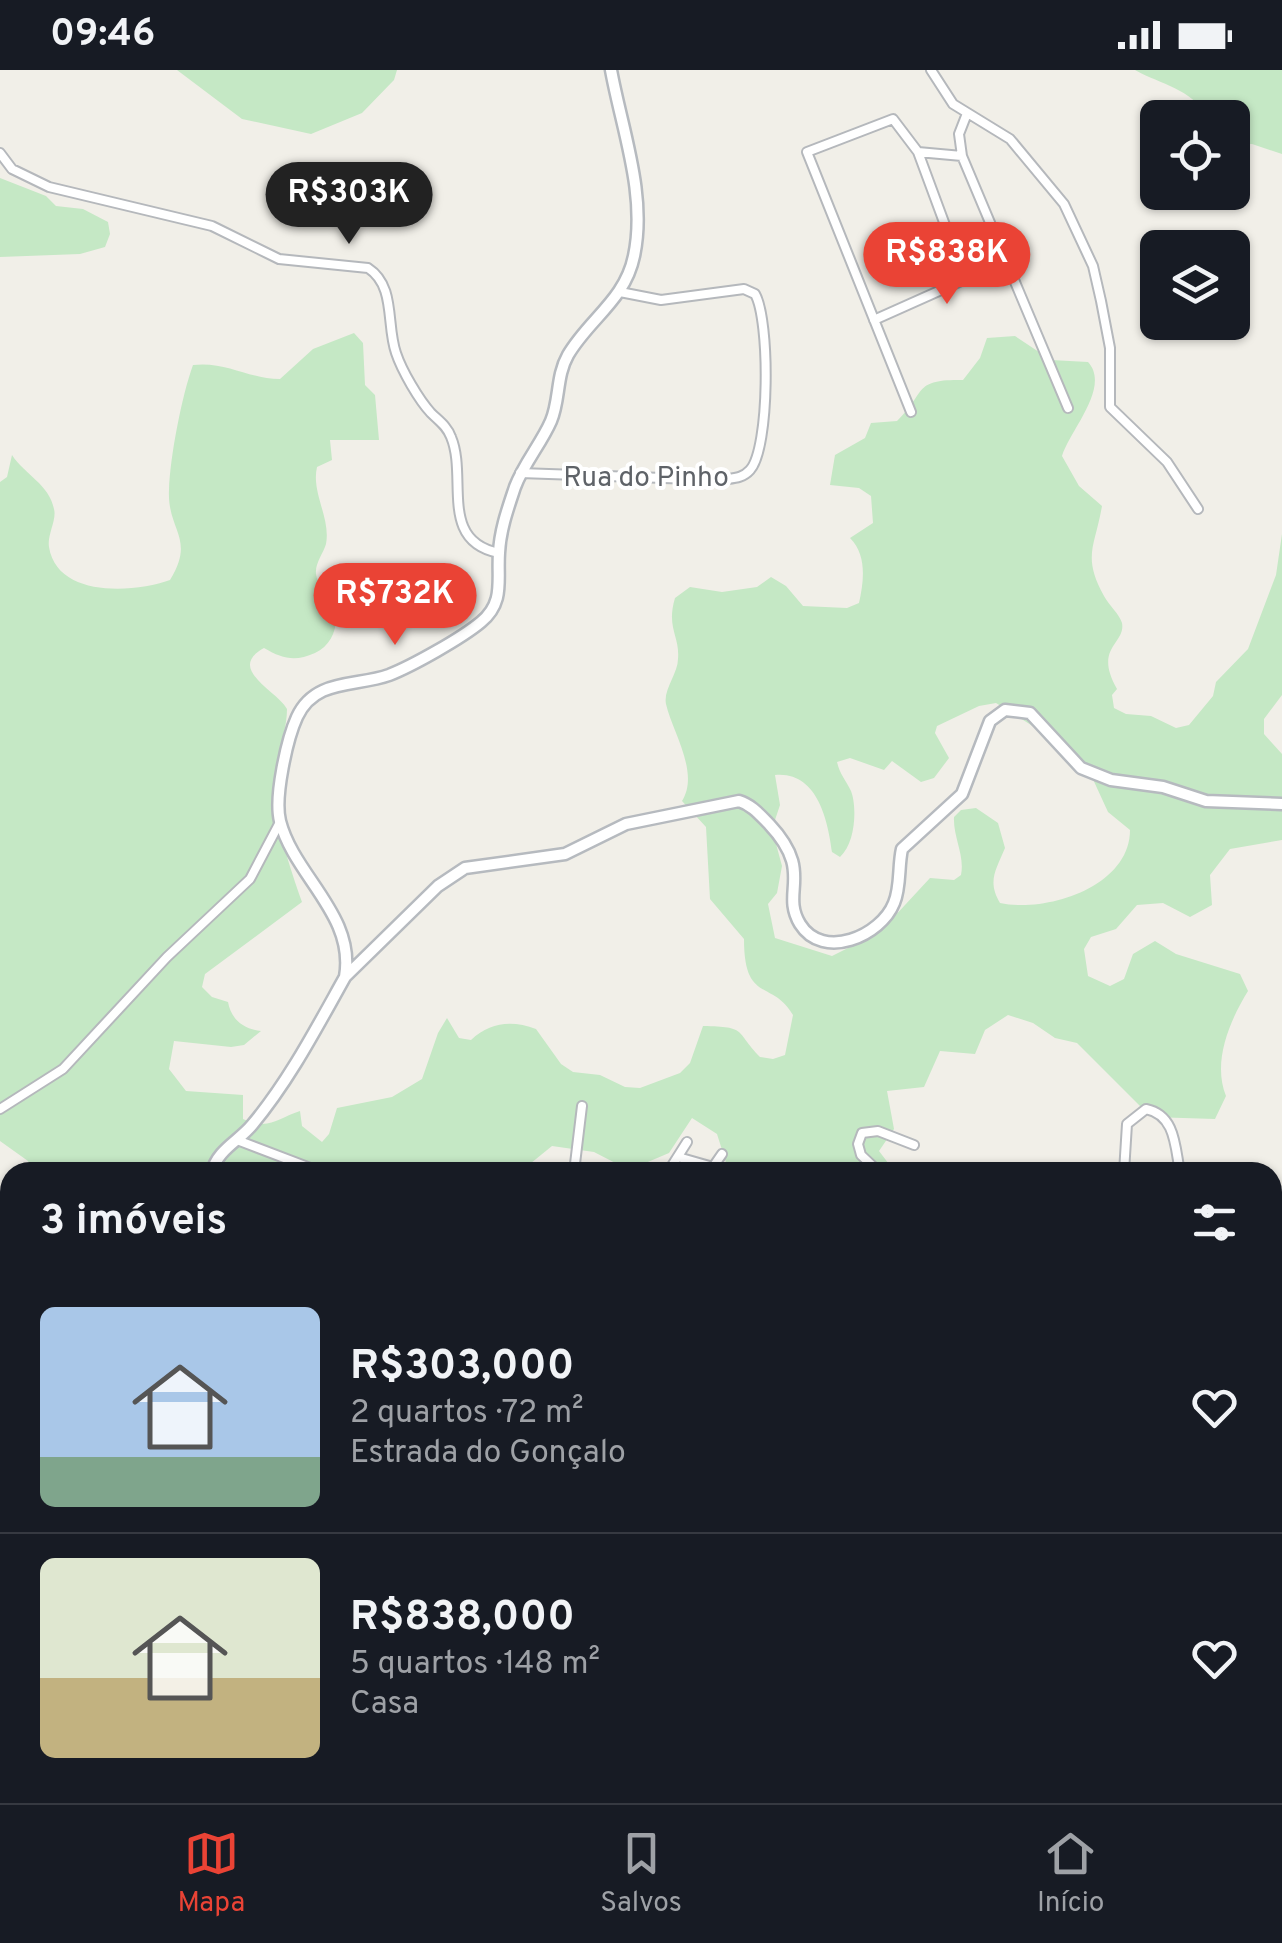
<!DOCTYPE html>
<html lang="pt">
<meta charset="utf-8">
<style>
:root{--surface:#171b24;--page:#20242c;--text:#f1f3f6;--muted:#9ea1a6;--line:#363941;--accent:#ea4335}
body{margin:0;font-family:Overpass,sans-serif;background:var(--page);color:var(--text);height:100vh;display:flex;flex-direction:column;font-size:38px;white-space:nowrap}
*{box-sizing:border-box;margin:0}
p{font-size:32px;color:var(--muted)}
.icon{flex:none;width:55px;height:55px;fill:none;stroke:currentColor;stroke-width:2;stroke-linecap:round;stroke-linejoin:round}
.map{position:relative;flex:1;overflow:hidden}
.details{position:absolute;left:0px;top:1092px;width:1282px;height:642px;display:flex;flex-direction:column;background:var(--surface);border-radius:30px 30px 0 0;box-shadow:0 2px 8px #0004}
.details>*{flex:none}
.buttons{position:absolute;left:1140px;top:30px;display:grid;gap:20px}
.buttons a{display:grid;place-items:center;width:110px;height:110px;border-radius:15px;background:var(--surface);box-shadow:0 2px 8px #0004;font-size:50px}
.price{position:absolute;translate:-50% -85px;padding:0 22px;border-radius:35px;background:var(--accent);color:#fff;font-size:32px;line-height:65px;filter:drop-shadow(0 2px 5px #0008)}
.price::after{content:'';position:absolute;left:50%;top:60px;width:30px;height:22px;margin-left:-15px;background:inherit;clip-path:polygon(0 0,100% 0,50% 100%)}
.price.selected{background:#222;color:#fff}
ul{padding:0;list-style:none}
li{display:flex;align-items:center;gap:30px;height:250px;padding:0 40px}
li+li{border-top:2px solid var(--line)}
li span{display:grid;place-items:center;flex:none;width:280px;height:200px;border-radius:15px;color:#555}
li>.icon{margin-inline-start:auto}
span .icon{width:120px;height:120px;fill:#fffc;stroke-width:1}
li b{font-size:42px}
h2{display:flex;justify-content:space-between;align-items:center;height:120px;padding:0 40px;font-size:42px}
.status{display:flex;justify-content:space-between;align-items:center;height:70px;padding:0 50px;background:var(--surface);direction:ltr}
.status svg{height:28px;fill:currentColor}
.tabs{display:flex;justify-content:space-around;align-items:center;height:140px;border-top:2px solid var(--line);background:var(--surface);font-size:28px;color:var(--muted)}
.tabs a{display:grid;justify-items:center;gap:5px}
.tabs .selected{color:var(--accent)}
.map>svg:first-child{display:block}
</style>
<div class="status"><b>09:46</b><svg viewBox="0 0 49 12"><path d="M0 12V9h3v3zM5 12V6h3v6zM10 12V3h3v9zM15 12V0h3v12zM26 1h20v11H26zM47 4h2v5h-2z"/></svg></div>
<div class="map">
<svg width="1282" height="1733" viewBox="0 0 1282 1733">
<rect width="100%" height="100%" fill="#f1efe8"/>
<!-- green -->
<path fill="#c5e8c5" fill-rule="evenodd" d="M177,0H397L394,10L362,43L311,64L242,49Z
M1135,0H1282V84L1252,74L1233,75L1232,48L1208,47C1190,18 1162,15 1135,0Z
M0,108L46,126L56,136L83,139L108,152L110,164L105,177L80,184L0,187Z
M354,263L363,273L365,315L375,325L379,370H330L332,390L317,397C311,423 331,448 326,474C323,484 315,493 316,504C317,515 328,520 332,530C341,549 335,574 315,583C295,592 283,589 264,578C226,599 276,620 287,639C287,660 278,680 276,701C271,744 288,791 302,832L205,904L202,917L212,927L228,932C231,949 243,959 261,961L244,975L231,977L174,971L169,999L186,1021L243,1025V1049C269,1061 278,1048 300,1041L302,1056L322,1072L329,1064L337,1038L392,1027L422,1009L438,963L447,948L459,968L471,970C490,952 512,950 536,959L561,994L573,1002L600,1005L625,1017L640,1018L680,1003L690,993L703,956C748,957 734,960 760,987L773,989L785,985L793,945C772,909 744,934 744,869L710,829L706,757L682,731C700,703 672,661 666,634C663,620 678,603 678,589C680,566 666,558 675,528L690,517L722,522L757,517L771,507L786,516L803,536L847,538L859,533C864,511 867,485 850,468L873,453L871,426L859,418L830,415L835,385L865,368L871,353L897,351C927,322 912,309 963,310L980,288L987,268L1015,266L1051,290L1088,292C1111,317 1070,360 1062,386L1079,416L1102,436C1095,477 1082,486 1104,526C1109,535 1120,545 1122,553C1126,574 1093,577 1117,619L1112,625L1114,638L1126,644L1151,646L1176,658L1189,655L1213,626L1216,612L1248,579L1276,505L1282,464V625L1264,649V664L1282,684V770L1230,779L1210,805L1212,835L1190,847L1163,833L1137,835L1116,859L1091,867L1084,879L1088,906L1110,916L1124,909L1133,884L1155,871L1176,884L1240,904L1248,921C1230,950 1212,992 1226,1026L1215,1049L1151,1047L1077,973L1055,968L1033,953L1008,945L985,960L975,984L940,981L924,1017L887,1021L894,1059L879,1081L895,1102H729L717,1064L692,1048L669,1083L629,1100L594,1082L552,1076L520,1102H34L28,1091L0,1071V412L7,407L12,385C25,405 49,414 54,439C57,450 47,465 49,477C57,528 134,523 170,510C196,468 167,461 169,420C170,387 182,325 193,295C226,291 249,309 280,309L313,279ZM996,633L1050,667L1073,699L1091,705L1108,742L1130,760C1130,817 1046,843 1000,833C987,811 996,800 1005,778L998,753L976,738L961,740L954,747C953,767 965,785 961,805L954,810L930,808L880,862L832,886L775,868L768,834L777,823L782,796L772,759L780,735L775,705C817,701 828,750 832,782L840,787C856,773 857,736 851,721C846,710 840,705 837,692L850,688L884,700L892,691L921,712L934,708L949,688L935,663L937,656L979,636Z
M1282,1186V1324L1273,1329V1196Z
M560,1725H767L764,1733H567Z"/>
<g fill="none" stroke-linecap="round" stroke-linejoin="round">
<defs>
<path id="street" d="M931,0L953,34L1010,69L1064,134L1093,196L1101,231L1110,278V337L1167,392L1198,439
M966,46L959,64L962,86L1068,338
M918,82L965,209
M0,83L12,99L49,117L212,156L279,189L368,198C396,216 386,255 396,283C402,301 419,330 431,343C439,351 447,356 451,367C468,407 438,471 499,483
M874,250L1006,191
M911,342L807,82L893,49L918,82L962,86
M520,403L721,410C732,408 742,409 750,400C770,378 770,250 755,224L744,219L661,230L620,222
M0,1039L63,999L167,887L250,809L280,752
M237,1070L321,1102
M678,1087L713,1097L722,1084
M574,1102L582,1036
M668,1102L687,1072
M879,1102L861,1085L858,1074L862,1063L878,1061L914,1075
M1124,1102L1127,1054L1146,1039C1176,1045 1175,1078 1180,1102
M1272,1181L1282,1176
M0,1188L4,1203L0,1246
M0,1347L10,1384
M0,1475L10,1492
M1176,1725L1180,1733"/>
<path id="secondary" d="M346,906L438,816L465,798L565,784L626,754L739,731C752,735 760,745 769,754C815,803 780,821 800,854C823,891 881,866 894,833C901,817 898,796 902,779L962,724L990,651L1005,640L1030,643L1081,698L1111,710L1163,717L1206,731L1282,734
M212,1102C217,1080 239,1071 252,1055C289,1011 317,957 345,907C356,845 294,806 280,751C274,727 287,669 297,647C315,608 356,617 389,605C412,596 462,568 481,552C505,532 497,510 499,483C500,460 508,438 515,417C524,393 541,374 551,351C560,330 556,306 568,285C589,249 625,230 634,186C647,125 622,60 611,0
M0,1412L10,1411
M1272,1503L1282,1504
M944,1733L949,1725"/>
</defs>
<!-- street casing -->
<use href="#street" stroke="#b5b8bc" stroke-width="12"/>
<!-- secondary casing -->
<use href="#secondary" stroke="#b6babf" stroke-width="15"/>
<!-- street -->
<use href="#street" stroke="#fff" stroke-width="8"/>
<!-- secondary -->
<use href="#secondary" stroke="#fff" stroke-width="10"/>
</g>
<g text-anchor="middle" stroke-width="8" stroke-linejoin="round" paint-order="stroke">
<!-- street labels -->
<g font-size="28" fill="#5f6368" stroke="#fff">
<text x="646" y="416">Rua do Pinho</text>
</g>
</g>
</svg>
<div class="buttons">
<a><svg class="icon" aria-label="locate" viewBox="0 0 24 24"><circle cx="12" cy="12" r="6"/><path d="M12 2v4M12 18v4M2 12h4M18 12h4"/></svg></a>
<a><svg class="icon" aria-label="layers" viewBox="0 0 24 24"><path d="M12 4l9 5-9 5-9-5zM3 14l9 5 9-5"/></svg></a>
</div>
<b class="price selected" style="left:349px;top:177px">R$303K</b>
<b class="price" style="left:947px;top:237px">R$838K</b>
<b class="price" style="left:395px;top:578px">R$732K</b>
<section class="details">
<h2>3 imóveis<svg class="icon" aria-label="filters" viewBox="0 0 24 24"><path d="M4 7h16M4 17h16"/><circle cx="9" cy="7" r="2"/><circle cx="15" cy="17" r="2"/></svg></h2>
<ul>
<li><span style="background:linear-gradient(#a9c7e8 75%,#7fa58c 0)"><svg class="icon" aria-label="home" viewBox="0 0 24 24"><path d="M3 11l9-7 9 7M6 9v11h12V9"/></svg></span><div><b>R$303,000</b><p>2 quartos · 72 m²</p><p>Estrada do Gonçalo</p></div><svg class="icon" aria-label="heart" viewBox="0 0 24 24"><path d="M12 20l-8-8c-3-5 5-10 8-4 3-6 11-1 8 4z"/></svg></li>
<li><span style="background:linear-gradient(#dfe7d0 60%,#c2b280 0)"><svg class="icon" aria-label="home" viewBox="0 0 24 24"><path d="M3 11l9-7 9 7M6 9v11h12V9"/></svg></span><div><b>R$838,000</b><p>5 quartos · 148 m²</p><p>Casa</p></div><svg class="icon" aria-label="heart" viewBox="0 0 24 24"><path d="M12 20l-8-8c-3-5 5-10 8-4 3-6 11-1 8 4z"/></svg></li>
</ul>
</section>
</div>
<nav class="tabs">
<a class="selected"><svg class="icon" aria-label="map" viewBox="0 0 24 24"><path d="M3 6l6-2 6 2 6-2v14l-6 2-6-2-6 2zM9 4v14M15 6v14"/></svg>Mapa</a>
<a><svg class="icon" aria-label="saved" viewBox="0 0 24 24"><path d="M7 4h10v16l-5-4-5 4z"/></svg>Salvos</a>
<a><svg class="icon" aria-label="home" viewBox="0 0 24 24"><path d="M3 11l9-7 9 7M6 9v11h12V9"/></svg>Início</a>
</nav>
